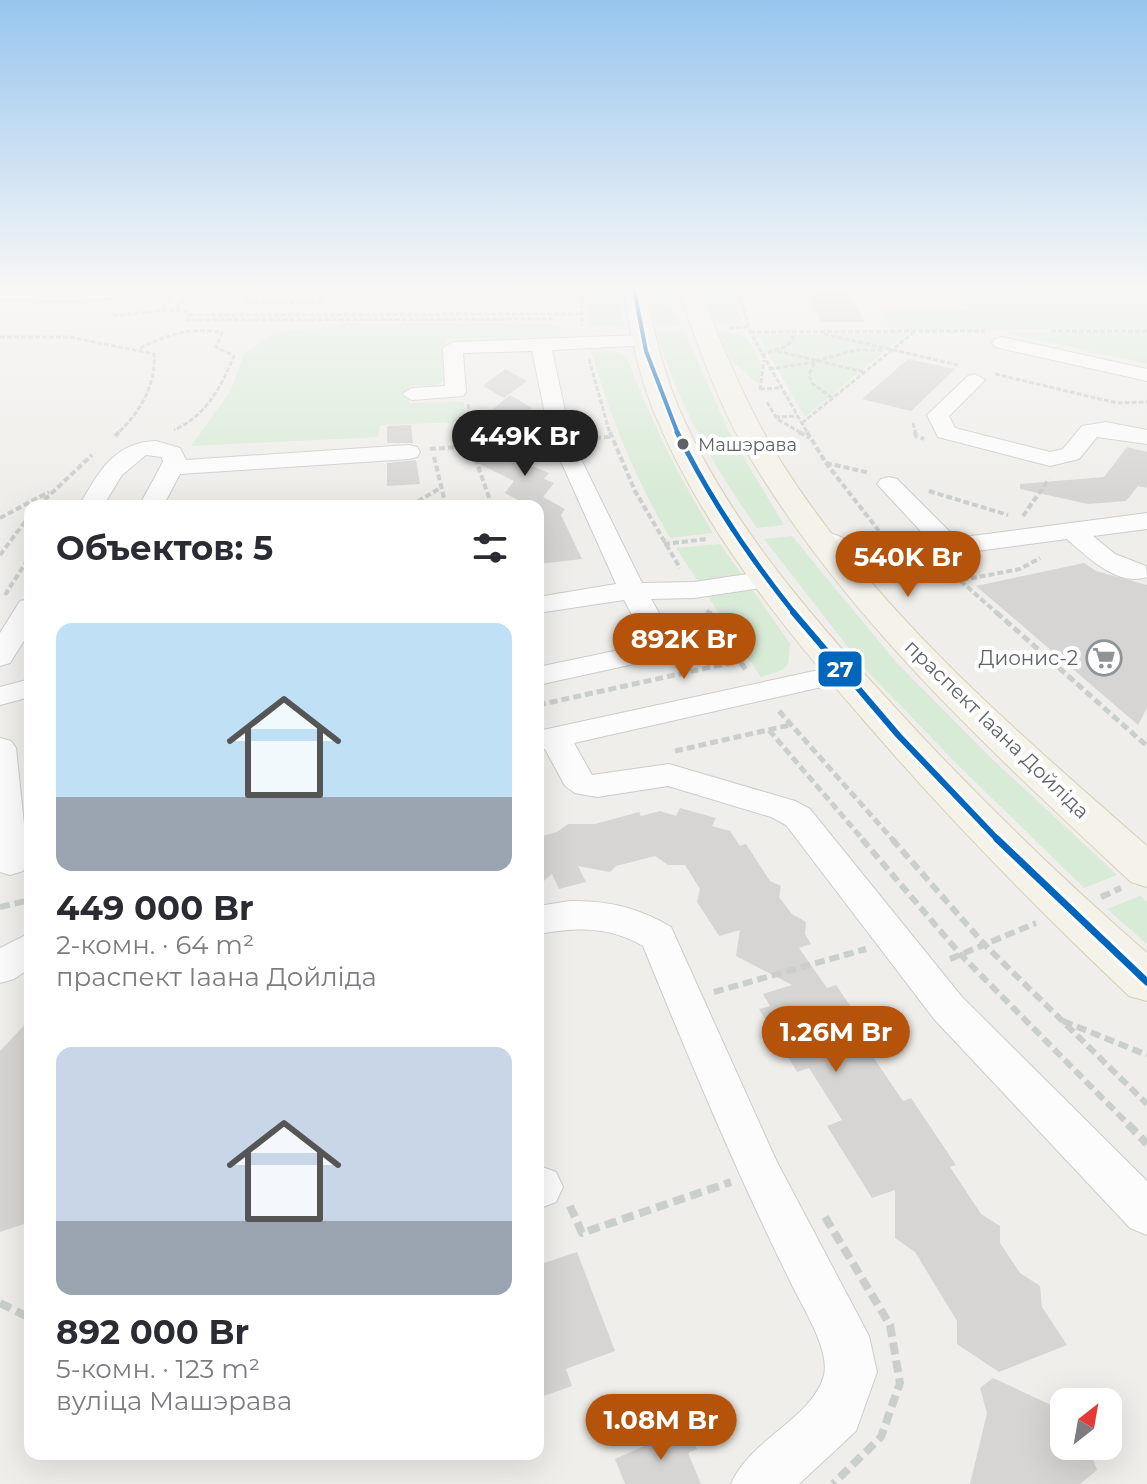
<!DOCTYPE html>
<html lang="ru">
<meta charset="utf-8">
<style>
:root{--surface:#fff;--page:#f7f7f7;--text:#2b2b33;--muted:#7c7c81;--accent:#b45309}
body{margin:0;font-family:Montserrat,sans-serif;background:var(--page);color:var(--text);height:100vh;display:flex;flex-direction:column;font-size:30px;white-space:nowrap}
*{box-sizing:border-box;margin:0}
p{font-size:26px;color:var(--muted)}
.icon{flex:none;width:44px;height:44px;fill:none;stroke:currentColor;stroke-width:2;stroke-linecap:round;stroke-linejoin:round}
.map{position:relative;flex:1;overflow:hidden}
.sheet{position:absolute;left:24px;top:500px;width:520px;height:960px;display:flex;flex-direction:column;background:var(--surface);border-radius:16px;box-shadow:0 8px 32px #0002}
.sheet>*{flex:none}
.needle{width:52px;rotate:31deg}
.fabs{position:absolute;left:1050px;top:1388px;display:grid;gap:16px}
.fabs a{display:grid;place-items:center;width:72px;height:72px;border-radius:16px;background:var(--surface);box-shadow:0 8px 32px #0002;font-size:40px}
.price{position:absolute;translate:-50% -68px;padding:0 18px;border-radius:28px;background:var(--accent);color:#fff;font-size:26px;line-height:52px;filter:drop-shadow(0 2px 4px #0008)}
.price::after{content:'';position:absolute;left:50%;top:48px;width:24px;height:18px;margin-left:-12px;background:inherit;clip-path:polygon(0 0,100% 0,50% 100%)}
.price.active{background:#222;color:#fff}
ul{padding:0;list-style:none}
li{display:grid;align-content:center;gap:16px;height:424px;padding:0 32px}
li span{display:grid;place-items:center;height:248px;border-radius:16px;color:#555}
li>.icon{margin-inline-start:auto}
span .icon{width:144px;height:144px;fill:#fffc;stroke-width:1}
li b{font-size:34px}
h2{display:flex;justify-content:space-between;align-items:center;height:96px;padding:0 32px;font-size:34px}
.map>svg:first-child{display:block}
</style>
<div class="map">
<svg width="1147" height="1484" viewBox="0 0 1147 1484">
<rect width="100%" height="100%" fill="#efeeea"/>
<!-- green -->
<path fill="#d8ebd6" d="M588,289H620L623,326H589Z
M650,289H665L668,303L682,325H654Z
M704,289H734L741,322L715,326Z
M981,289H1147V329L890,330L881,309L969,310L959,293L984,294Z
M344,323H547L561,327L560,336L445,339L446,380L437,385L409,386V403L464,402L466,422L380,425L378,437L191,446L231,390L244,354L277,332L331,327Z
M684,331L731,436L784,525L757,528C714,467 678,404 656,332Z
M718,331L745,335L762,365L759,385L731,360Z
M1147,332V364L1006,333Z
M907,333L805,417L757,334Z
M590,348L615,351L627,358C650,419 679,477 713,533L670,538C633,474 611,418 590,348Z
M792,536L896,662L989,756L1117,875L1084,888L958,765L865,669L764,539Z
M720,544L790,643L788,664L782,670L761,677L676,548Z
M1140,896L1147,902V944L1107,909Z"/>
<!-- building -->
<path fill="#d6d5d3" d="M808,289H848L865,322H821Z
M908,359L955,369L911,411L862,399Z
M505,369L527,381L504,398L483,386Z
M510,395L532,408L518,420L536,430L521,442L538,449L525,463L549,473L544,479L554,483L543,497L565,509L561,515L582,559L538,564V502L529,506L505,493L514,481L467,458L475,441L492,449L483,426L487,428L497,421L486,415Z
M411,425L413,443H387V426Z
M1127,447L1147,452V488L1138,486L1126,501L1088,504L1020,489V484L1104,477Z
M416,460L420,484L387,486V463Z
M1084,563L1096,571L1147,585V708L1138,725L976,586Z
M680,808L716,818L712,826L730,831L740,846L746,844L770,881L781,886L779,897L792,914L806,922L805,934L811,944L799,948L827,988L836,985L877,1045L867,1048L903,1101L911,1098L956,1165L950,1167L981,1214L1000,1226V1243L1020,1273L1040,1286L1042,1307L1067,1345L999,1372L957,1344V1321L915,1252L895,1238V1190L872,1198L827,1126L842,1120L809,1068L797,1072L759,1009L770,1006L763,994L792,985L736,956L740,930L719,936L697,902L700,889L685,865H668L655,856L616,866L610,872L578,866L586,882L559,889L552,874L538,886V837L557,832L568,824H595L639,812L641,816L660,811L676,816Z
M30,1019V1104L25,1106L30,1145V1222L0,1232V1051Z
M577,1252L615,1351L566,1369L572,1386L538,1398V1265Z
M993,1378L1064,1411V1446H1088L1097,1470L1080,1484H970L987,1413L980,1388Z
M687,1427L697,1449L688,1453L701,1484H625L615,1459Z"/>
<g fill="none" stroke-linecap="round" stroke-linejoin="round">
<defs>
<path id="minor" d="M0,289H137C117,306 29,300 0,299Z
M642,335L649,337L652,341L649,345L552,350L571,439L642,583L694,582L768,571L777,573L781,579L777,585L768,587L694,598L651,599L680,649L675,655L538,685V667L648,644L624,600L538,613V597L616,584L550,437L532,351L463,353L466,392L463,396L412,400L402,394L412,388L445,386L443,348L453,342Z
M1002,337L1147,369V381L995,347L992,343L995,339Z
M975,374L985,380L949,416L955,428L1050,452L1063,449L1082,426L1106,422L1147,430V444L1097,437L1079,459L1050,466L938,437L927,415L968,376Z
M156,441L180,448L186,460L409,445L417,447L420,452L417,457L409,459L180,474L163,506H139L163,462L162,457L146,455L122,475L103,506H79C98,473 114,442 156,441Z
M889,477L897,479L956,538L1147,513V529L1093,536L1115,554L1146,566L1147,577C1118,587 1087,557 1067,539L895,562L856,559L811,543L807,538L811,533C829,528 843,540 860,544C883,548 907,545 931,542L877,484L881,479Z
M30,599V631L10,663L0,666V633L20,601Z
M842,665L853,668L857,674L853,680L574,743L592,775L669,764L795,801L810,809L962,997L1147,1181V1235L1130,1228L934,1019L786,825L771,817L668,786L597,797L575,793L565,786L545,749L538,751V731Z
M30,679V697L0,705V687Z
M0,738L11,741L16,748L28,862L23,871L10,875L0,872Z
M570,901C607,900 640,908 671,927L776,1160L869,1336L877,1372L856,1431L799,1484H731C750,1439 813,1418 824,1375C830,1350 803,1308 792,1285C737,1174 690,1061 643,946C609,926 576,927 538,934V906Z
M30,933V968L14,979L0,983V948Z
M540,1166L556,1172L563,1187L556,1202L538,1209Z"/>
<path id="major" d="M623,289H645C654,331 663,372 680,411C728,521 811,617 892,704C972,792 1058,875 1147,953V1001L1129,996C1035,907 945,815 861,717C781,625 701,526 654,412C638,373 630,331 623,289Z
M678,289H700C723,348 746,406 780,460C875,611 1014,729 1147,846V887L1131,882C993,753 851,624 752,461C719,407 699,348 678,289Z"/>
</defs>
<!-- minor casing -->
<use href="#minor" stroke="#cbcccc" stroke-width="2"/>
<!-- major casing -->
<use href="#major" stroke="#d7ceb8" stroke-width="2"/>
<!-- path-far4 -->
<path stroke="#cacfcc" stroke-width="3" stroke-dasharray="5 2" stroke-linecap="butt" d="M243,289L247,302H322
M582,289V325
M738,289L750,332L808,434
M163,308L177,289
M177,309L191,289
M113,315C139,315 163,307 188,312L190,315L186,320L554,319
M190,315L582,314
M729,328L748,327
M1051,331H1147
M750,332L985,331
M824,334L958,365
M0,337H70L154,354C156,386 140,412 117,434
M140,348C167,335 192,326 222,333L216,347L234,356C221,387 206,416 174,430
M777,351L864,372
M761,355L787,346L793,339L792,332
M589,359L610,434
M769,369L815,362
M995,374L1117,403L1147,402
M760,389L781,388
M760,390L764,360
M832,398L812,383L809,374L816,361L856,350H882
M767,402L777,419L803,434
M468,404L470,434
M775,417L797,416
M802,423L914,332
M913,423L916,434"/>
<!-- path-far3 -->
<path stroke="#cacfcc" stroke-width="4" stroke-dasharray="6 3" stroke-linecap="butt" d="M470,432L471,446L492,506
M610,432L635,491L680,568
M799,432L810,438
M807,432L826,463L879,531
M915,432L916,436L924,439
M115,436L119,432
M586,438L611,437
M430,449L540,442
M434,457L446,506
M826,463L870,473
M929,491L1008,515
M38,506L92,455
M410,506L442,487
M1023,516L1049,479
M0,518L49,492
M664,544L707,539
M0,555L30,515
M947,569L998,614
M962,580L1020,569L1040,558
M5,595L30,556
M707,610L710,614"/>
<!-- path-far2 -->
<path stroke="#cacfcc" stroke-width="5" stroke-dasharray="8 4" stroke-linecap="butt" d="M709,612L747,672
M996,612L1147,746
M538,705L739,661
M779,711L894,841
M769,730L864,841
M675,751L790,725"/>
<!-- path-far1 -->
<path stroke="#cacfcc" stroke-width="6" stroke-dasharray="10 5" stroke-linecap="butt" d="M862,839L961,955L1130,1126
M892,839L984,944L1147,1104
M1101,897L1121,888
M0,907L30,900
M950,959L1036,923
M714,992L866,949
M1063,1021L1147,1055"/>
<!-- path -->
<path stroke="#cacfcc" stroke-width="8" stroke-dasharray="12 6" stroke-linecap="butt" d="M1128,1124L1147,1144
M570,1206L582,1233L731,1182
M825,1217L890,1325L900,1383L881,1437L833,1484
M0,1303L30,1318"/>
<!-- minor -->
<use href="#minor" fill="#fdfcfc" fill-rule="evenodd"/>
<!-- major -->
<use href="#major" fill="#f4f2e9" fill-rule="evenodd"/>
<defs>
<path id="bus-1-far3" d="M634,289L646,351L678,434"/>
<path id="bus-1-far2" d="M677,432C709,497 749,557 795,614"/>
<path id="bus-1-far1" d="M793,612L898,735L999,841"/>
<path id="bus-1" d="M997,839L1147,982"/>
</defs>
<!-- bus-1-far3 casing -->
<use href="#bus-1-far3" stroke="#fff" stroke-width="8"/>
<!-- bus-1-far2 casing -->
<use href="#bus-1-far2" stroke="#fff" stroke-width="10"/>
<!-- bus-1-far1 casing -->
<use href="#bus-1-far1" stroke="#fff" stroke-width="12"/>
<!-- bus-1 casing -->
<use href="#bus-1" stroke="#fff" stroke-width="13"/>
<!-- bus-1-far3 -->
<use href="#bus-1-far3" stroke="#0065bd" stroke-width="4"/>
<!-- bus-1-far2 -->
<use href="#bus-1-far2" stroke="#0065bd" stroke-width="5"/>
<!-- bus-1-far1 -->
<use href="#bus-1-far1" stroke="#0065bd" stroke-width="6"/>
<!-- bus-1 -->
<use href="#bus-1" stroke="#0065bd" stroke-width="7"/>
</g>
<!-- sky -->
<linearGradient id="sky" x2="0" y2="1"><stop stop-color="#97c6ef"/><stop offset="0.58" stop-color="#f8f7f6"/><stop offset="1" stop-color="#f8f7f6" stop-opacity="0"/></linearGradient>
<rect width="1147" height="497" fill="url(#sky)"/>
<!-- icons -->
<defs>
<symbol id="supermarket-ring" viewBox="-11 -11 22 22"><circle r="9.5" fill="#fff" stroke="#919496" stroke-width="1.5"/><path d="M-6-5.5h2.5l.6 2H6L4.5 2H-2.5L-4.4-4H-6ZM-1.5 3.2a1.3 1.3 0 1 0 .1 0ZM3 3.2a1.3 1.3 0 1 0 .1 0Z" fill="#919496"/></symbol>
</defs>
<g fill-rule="evenodd">
<use href="#supermarket-ring" x="1084" y="638" width="40" height="40"/>
</g>
<!-- markers -->
<circle fill="#5f6368" stroke="#fff" stroke-width="3" cx="683" cy="444" r="7"/>
<g text-anchor="middle" stroke-width="8" stroke-linejoin="round" paint-order="stroke">
<!-- bus labels -->
<g font-size="18" fill="#5f6368" stroke="#fff" text-anchor="start">
<text x="698" y="451">Машэрава</text>
</g>
<!-- poi labels -->
<g font-size="20" fill="#5f6368" stroke="#fff" text-anchor="end">
<text x="1078" y="665">Дионис-2</text>
</g>
<!-- street labels -->
<g font-size="20" fill="#5f6368" stroke="#fff">
<text transform="translate(997 729) rotate(44)" y="7">праспект Іаана Дойліда</text>
</g>
</g>
<rect stroke="#fff" stroke-width="3" x="817" y="650" width="46" height="38" rx="8" fill="#0065bd"/>
<g font-size="22" text-anchor="middle" font-weight="bold" fill="#fff">
<text x="840" y="677">27</text>
</g>
</svg>
<div class="fabs">
<a><svg class="needle" viewBox="-14 -14 28 28"><path d="M0-13l5 13h-10z" fill="#e53935"/><path d="M0 13l5-13h-10z" fill="#7c7c81"/></svg></a>
</div>
<b class="price active" style="left:525px;top:478px">449K Br</b>
<b class="price" style="left:908px;top:599px">540K Br</b>
<b class="price" style="left:684px;top:681px">892K Br</b>
<b class="price" style="left:836px;top:1074px">1.26M Br</b>
<b class="price" style="left:661px;top:1462px">1.08M Br</b>
<section class="sheet">
<h2>Объектов: 5<svg class="icon" aria-label="filters" viewBox="0 0 24 24"><path d="M4 7h16M4 17h16"/><circle cx="9" cy="7" r="2"/><circle cx="15" cy="17" r="2"/></svg></h2>
<ul>
<li><span style="background:linear-gradient(#bfe0f5 70%,#9aa5b1 0)"><svg class="icon" aria-label="home" viewBox="0 0 24 24"><path d="M3 11l9-7 9 7M6 9v11h12V9"/></svg></span><div><b>449 000 Br</b><p>2-комн. · 64 m²</p><p>праспект Іаана Дойліда</p></div></li>
<li><span style="background:linear-gradient(#c9d6e8 70%,#9aa5b1 0)"><svg class="icon" aria-label="home" viewBox="0 0 24 24"><path d="M3 11l9-7 9 7M6 9v11h12V9"/></svg></span><div><b>892 000 Br</b><p>5-комн. · 123 m²</p><p>вуліца Машэрава</p></div></li>
</ul>
</section>
</div>
